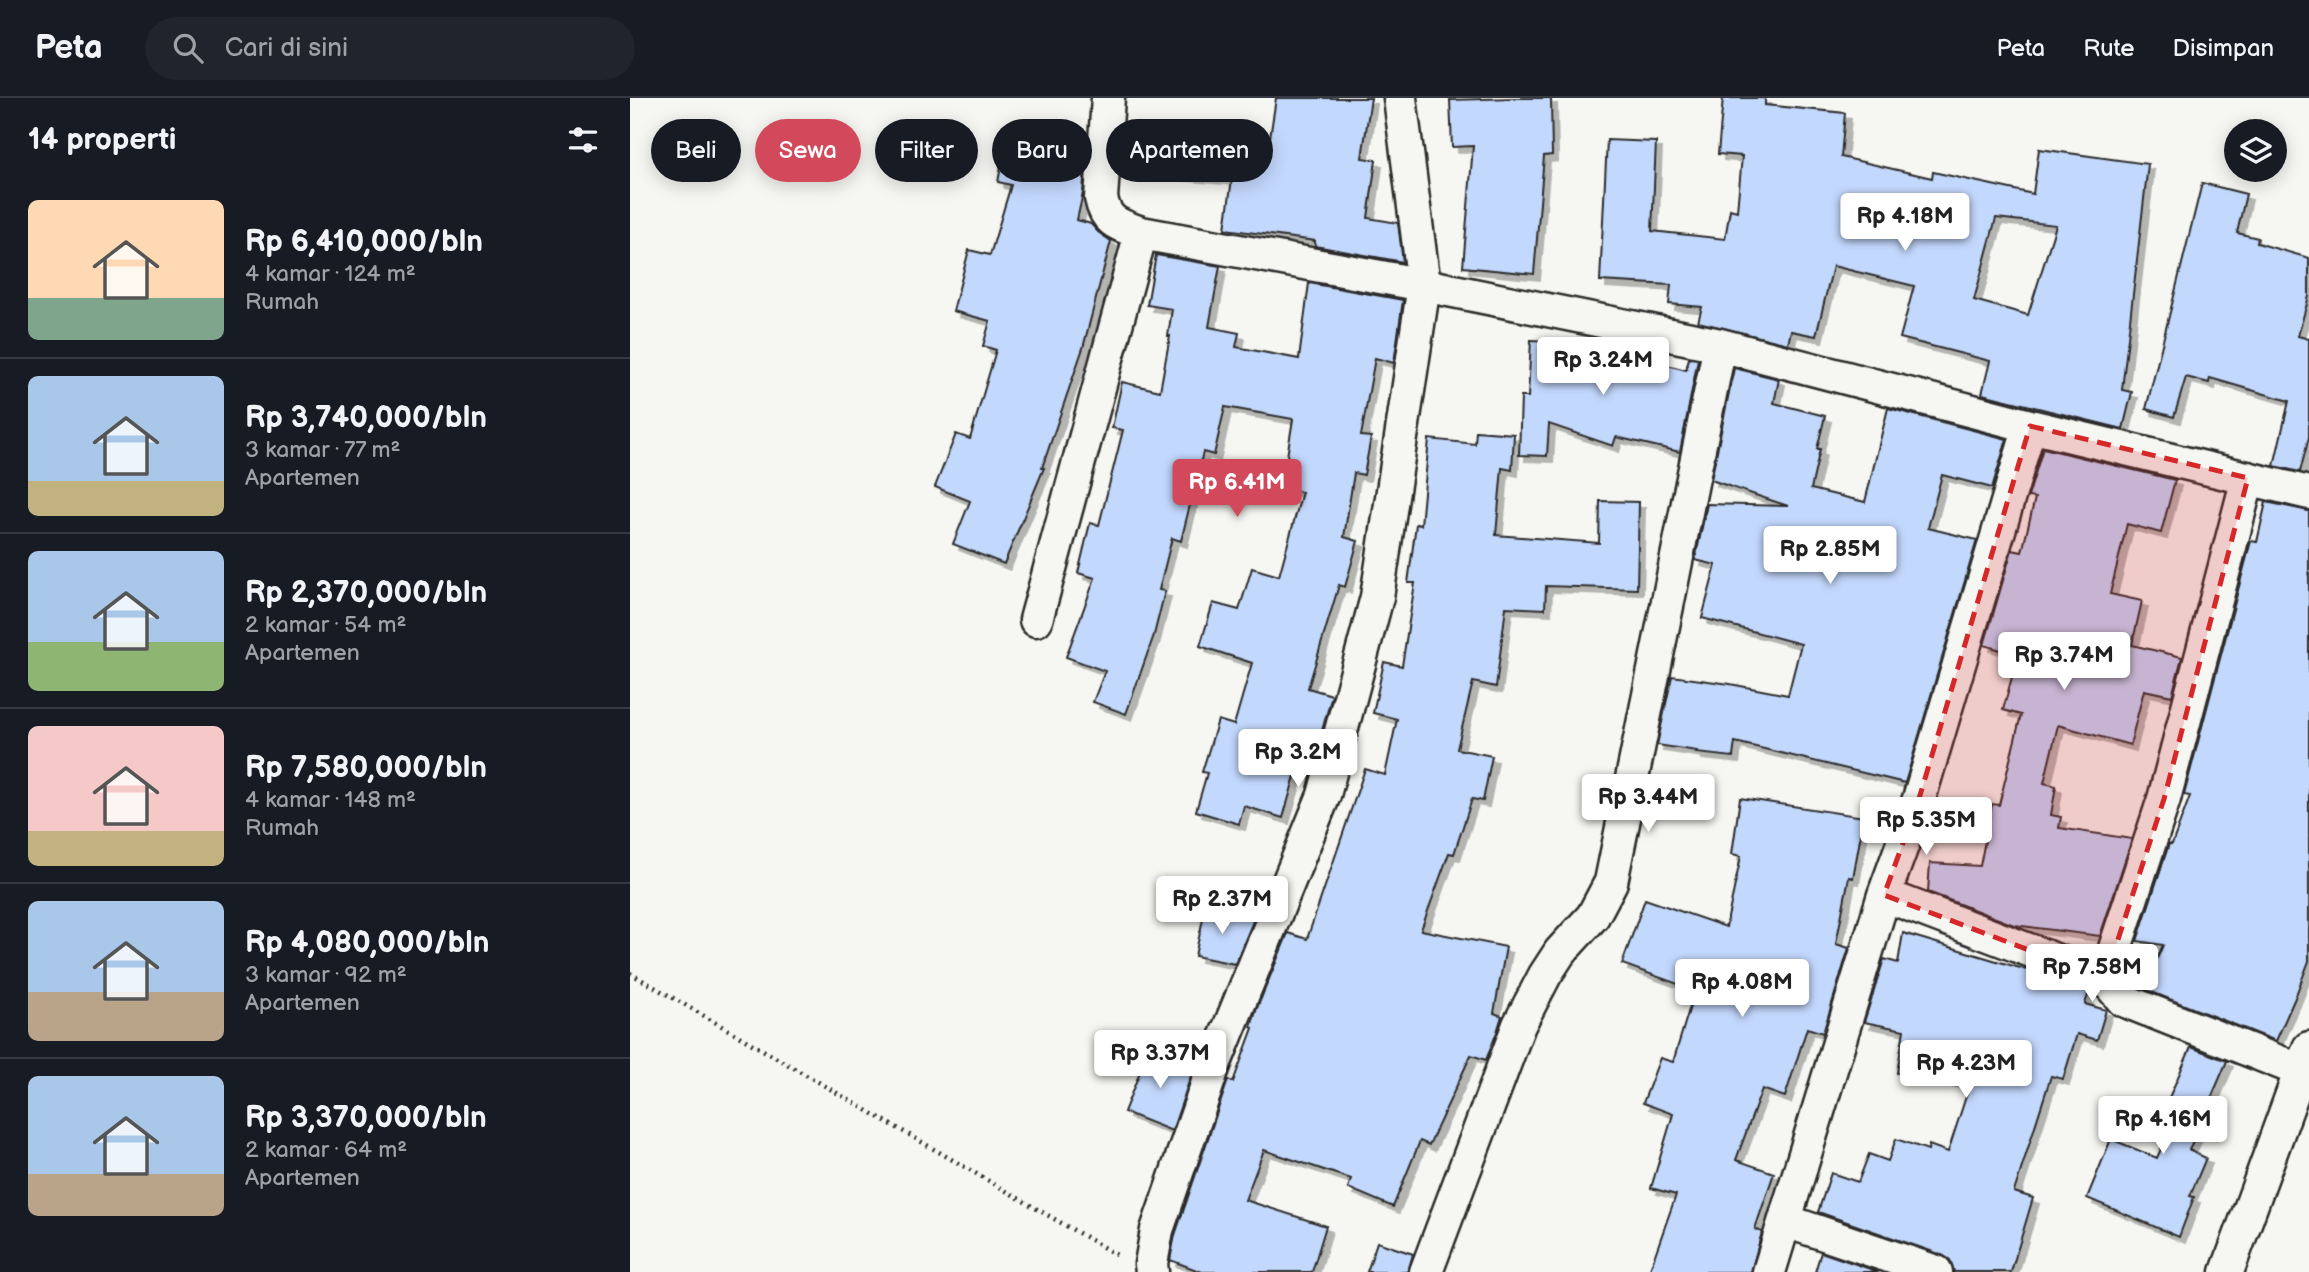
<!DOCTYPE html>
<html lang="id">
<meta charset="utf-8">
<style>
:root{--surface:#171b24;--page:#20242c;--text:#f1f3f6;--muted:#9ea1a6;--line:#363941;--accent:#d1495b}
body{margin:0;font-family:"Balsamiq Sans",sans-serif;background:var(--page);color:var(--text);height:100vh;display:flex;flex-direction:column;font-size:26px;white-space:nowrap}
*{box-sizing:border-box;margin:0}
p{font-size:23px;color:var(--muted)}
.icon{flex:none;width:38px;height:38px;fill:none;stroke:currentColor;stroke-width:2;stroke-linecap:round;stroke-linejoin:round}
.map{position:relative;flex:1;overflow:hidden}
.details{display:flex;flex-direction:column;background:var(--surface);width:630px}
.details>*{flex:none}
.hud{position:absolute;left:21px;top:21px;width:665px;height:63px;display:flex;gap:14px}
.tools{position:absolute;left:1594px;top:21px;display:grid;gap:14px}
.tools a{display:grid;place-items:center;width:63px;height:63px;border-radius:50%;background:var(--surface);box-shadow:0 4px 18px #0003;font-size:35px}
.price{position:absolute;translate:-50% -60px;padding:0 16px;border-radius:7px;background:#fff;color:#222;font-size:23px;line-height:46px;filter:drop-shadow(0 2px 4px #0008)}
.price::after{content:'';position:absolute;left:50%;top:42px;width:21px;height:16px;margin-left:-10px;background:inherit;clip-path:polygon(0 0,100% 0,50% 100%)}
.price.current{background:var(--accent);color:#fff}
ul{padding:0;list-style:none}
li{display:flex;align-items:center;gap:21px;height:175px;padding:0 28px}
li+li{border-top:2px solid var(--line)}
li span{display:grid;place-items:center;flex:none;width:196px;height:140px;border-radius:10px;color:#555}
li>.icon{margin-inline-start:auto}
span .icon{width:84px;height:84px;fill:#fffc;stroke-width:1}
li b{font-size:30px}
h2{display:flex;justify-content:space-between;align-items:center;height:84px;padding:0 28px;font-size:30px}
.tag{padding:0 24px;border-radius:32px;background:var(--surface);box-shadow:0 4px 18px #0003;font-size:24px;line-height:63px}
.tag.current{background:var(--accent);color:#fff}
header{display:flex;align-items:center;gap:42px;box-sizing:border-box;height:98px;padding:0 35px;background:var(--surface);border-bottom:2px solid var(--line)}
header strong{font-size:33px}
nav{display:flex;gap:38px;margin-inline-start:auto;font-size:24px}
.search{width:490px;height:63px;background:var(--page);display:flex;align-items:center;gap:18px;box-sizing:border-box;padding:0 24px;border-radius:38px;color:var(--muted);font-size:26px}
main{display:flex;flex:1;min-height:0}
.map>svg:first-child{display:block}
</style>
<header>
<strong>Peta</strong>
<div class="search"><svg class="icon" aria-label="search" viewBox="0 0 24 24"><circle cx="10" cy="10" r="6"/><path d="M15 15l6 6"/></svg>Cari di sini</div>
<nav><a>Peta</a><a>Rute</a><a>Disimpan</a></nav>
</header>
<main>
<section class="details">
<h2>14 properti<svg class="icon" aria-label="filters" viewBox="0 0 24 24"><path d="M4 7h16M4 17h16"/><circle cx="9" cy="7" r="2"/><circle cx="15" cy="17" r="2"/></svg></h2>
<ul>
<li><span style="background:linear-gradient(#ffd9b3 70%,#7fa58c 0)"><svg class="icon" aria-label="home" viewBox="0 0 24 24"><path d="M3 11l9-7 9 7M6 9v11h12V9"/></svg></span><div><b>Rp 6,410,000/bln</b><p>4 kamar · 124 m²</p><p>Rumah</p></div></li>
<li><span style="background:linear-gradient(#a9c7e8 75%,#c2b280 0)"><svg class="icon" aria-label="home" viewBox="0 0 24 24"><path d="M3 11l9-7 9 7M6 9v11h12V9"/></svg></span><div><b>Rp 3,740,000/bln</b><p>3 kamar · 77 m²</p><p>Apartemen</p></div></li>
<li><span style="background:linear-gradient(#a9c7e8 65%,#8fb573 0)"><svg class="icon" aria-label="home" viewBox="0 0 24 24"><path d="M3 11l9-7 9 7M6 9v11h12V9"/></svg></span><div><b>Rp 2,370,000/bln</b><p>2 kamar · 54 m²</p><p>Apartemen</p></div></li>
<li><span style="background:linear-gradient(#f6c9c9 75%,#c2b280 0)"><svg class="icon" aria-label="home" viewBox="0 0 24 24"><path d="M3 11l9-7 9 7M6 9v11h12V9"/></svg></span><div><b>Rp 7,580,000/bln</b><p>4 kamar · 148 m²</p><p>Rumah</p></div></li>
<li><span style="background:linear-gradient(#a9c7e8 65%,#b9a48a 0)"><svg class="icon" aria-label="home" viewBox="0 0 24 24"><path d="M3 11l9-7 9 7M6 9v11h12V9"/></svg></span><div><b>Rp 4,080,000/bln</b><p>3 kamar · 92 m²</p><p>Apartemen</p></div></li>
<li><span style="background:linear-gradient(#a9c7e8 70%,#b9a48a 0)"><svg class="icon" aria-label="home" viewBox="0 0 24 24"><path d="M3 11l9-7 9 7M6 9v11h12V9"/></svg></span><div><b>Rp 3,370,000/bln</b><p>2 kamar · 64 m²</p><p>Apartemen</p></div></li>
</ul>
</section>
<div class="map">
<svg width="1679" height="1174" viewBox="0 0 1679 1174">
<defs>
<filter id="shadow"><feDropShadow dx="6" dy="6" stdDeviation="0" flood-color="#0004"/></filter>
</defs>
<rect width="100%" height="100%" fill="#f6f6f2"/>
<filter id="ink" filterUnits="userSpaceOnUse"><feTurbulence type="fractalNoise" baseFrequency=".0143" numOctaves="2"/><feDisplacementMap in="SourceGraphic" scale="14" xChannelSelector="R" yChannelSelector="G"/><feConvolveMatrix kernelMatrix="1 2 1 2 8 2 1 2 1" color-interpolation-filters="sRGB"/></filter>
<g filter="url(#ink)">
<!-- building -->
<path fill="#c3d8fd" stroke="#2b2b2b" stroke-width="2" fill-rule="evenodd" filter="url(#shadow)" d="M646,0H741L732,60L746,62L738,120L768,125L773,164L685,148V143L595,131L602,81L541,76L549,29L587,31V33L640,40Z
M884,0H921L922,57L914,58L904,176L833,169L843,48L822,49L820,2Z
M1093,0H1135V7L1215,15L1211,59L1302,80L1303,74L1403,96L1409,51L1518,66L1492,292L1502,294L1493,331L1352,296L1360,263L1270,240L1284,188L1203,168L1186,238L1161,233L1158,246L1068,224L1072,209L1039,206L1041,187L970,183L977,42L1026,44L1022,133L1095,141L1100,111L1107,113L1112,58L1088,56ZM1366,120L1426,127L1398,217L1344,202Z
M377,38L456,53L453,95L447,122L461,126L468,134L481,143L453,250L412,370H414L374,466L323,446L340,403L305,389L326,336L340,341L366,252L353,248L360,223L323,213L339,152L360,157L381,87L368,84Z
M1572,85L1616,96L1607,135L1628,140L1627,145L1679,160V198L1668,238L1679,241V339L1670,374L1644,368L1659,303L1580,280L1579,285L1556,279L1544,319L1516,311Z
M526,157L590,168L579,229L609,235L606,249L669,261L679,185L773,202L764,265L745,260L731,338L741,339L734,377L724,375L714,439L728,443L715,489L709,487L678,590L702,597L688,647L675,643L653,720L614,708L609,726L566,713L577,675L572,674L588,622L604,627L622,565L570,548L583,505L609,512L622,470L649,478L672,394L652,390L663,321L595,309L584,357L573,354L551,443L542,440L529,492L535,493L524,537L496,616L463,604L475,573L436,559L465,480L448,475L460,425L469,427L493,332L482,330L492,284L530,293L540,238H538L542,211L517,207Z
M901,242L955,245L1056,272L1059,260L1068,261L1050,354L986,339L983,348L919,326L917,358L889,357L891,299H898Z
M1104,270L1149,281L1144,305L1195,318L1187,351H1190L1181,391L1235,404L1258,310L1377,341L1362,390L1312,377L1298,430L1347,442L1275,685L1105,644L1103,659L1066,655L1067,653L1027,647L1042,578L1100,586L1158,597L1171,546L1072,520L1086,467L1065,462L1077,406L1158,408L1081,382Z
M846,333L884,336L882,372L872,370L866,437L969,445L970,403L1009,404L1007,491L916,488L915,511L876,509L866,589L843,584L827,651L862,658L853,703L842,701L824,756L819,755L791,832L876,849L864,915L872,918L867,934L856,962L841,957L799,1047L790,1043L763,1109L718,1090L721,1081L634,1052L615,1102L696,1128L682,1174H572L540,1162L545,1137L598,982L603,984L623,930L621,929L627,910L658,835L677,841L735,671L755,677L767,621L743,615L754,564L772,568L785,485H778L786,426L791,427L799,341L845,346Z
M1413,350L1545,382L1531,435L1497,426L1480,496L1512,503L1502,547L1552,559L1542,598L1514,592L1500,647L1428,627L1414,685L1426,688L1421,717L1431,719L1429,730L1502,741L1470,838L1384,827L1298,794L1300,765L1350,768L1362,706L1369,707L1391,617L1373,612L1388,557L1354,547L1382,452L1392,454L1405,400L1398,399Z
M1636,404L1679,413V863L1664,902L1646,943L1514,891L1533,847L1507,843L1539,746H1542L1560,698L1554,697L1621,443L1627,444Z
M1110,700L1234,719L1223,780L1219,779L1206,846L1219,850L1193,935L1177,930L1155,999L1132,991L1106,1062L1144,1075L1125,1131L1132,1134L1121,1174H1019L1046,1097L1021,1090L1043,1016L1013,1005L1030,960L1043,964L1065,892L992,866L1015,801L1096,829L1111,758L1102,756Z
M575,811L624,821L605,866L565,858Z
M1273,835L1407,875L1459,894L1455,906L1476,912L1467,942L1447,936L1433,981L1421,978L1384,1094L1403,1100L1381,1174H1324L1320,1162L1312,1157L1188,1114L1201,1075L1228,1084L1239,1056L1258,1063L1266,1041L1298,1052L1299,1047L1318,1054L1340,986L1267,975L1274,932L1234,924L1254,861L1268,865Z
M1561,949L1597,963L1559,1052L1576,1060L1560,1098L1564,1099L1549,1139L1457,1100L1481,1041L1527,1060L1550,1008L1538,1002Z
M519,951L564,969L542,1033L494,1014Z
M747,1144L783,1156L778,1174H737Z
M1191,1154L1249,1174H1185Z"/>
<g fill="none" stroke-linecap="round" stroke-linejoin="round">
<defs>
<path id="minor" d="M478,0L471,100C476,125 489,127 511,135L794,187L747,499L694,697L584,967L527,1132L521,1166L522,1174
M770,0L794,187L1090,247L1400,328L1679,395
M406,522L511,135
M1254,797L1475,881L1493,902L1679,976
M1475,881L1534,701L1618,380
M1156,1123L1306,1174
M796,1174L889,927L915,877L930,854L963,818L981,784L1090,247
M1139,1174L1254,797L1288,704L1400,328
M1597,1174L1679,950"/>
</defs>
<!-- minor casing -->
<use href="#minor" stroke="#2b2b2b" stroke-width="37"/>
<!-- path -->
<path stroke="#2b2b2b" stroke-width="4.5" stroke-dasharray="2 5" stroke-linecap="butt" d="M0,875L490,1159"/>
<!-- minor -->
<use href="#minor" stroke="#f6f6f2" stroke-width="32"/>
</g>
</g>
<!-- marked area -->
<path fill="#d62828" fill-opacity="0.2" stroke="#d62828" stroke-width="5" stroke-dasharray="14 9" stroke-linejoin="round" d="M1400,328L1618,380L1534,701L1475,881L1254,797L1288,704Z"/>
</svg>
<div class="tools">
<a><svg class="icon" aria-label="layers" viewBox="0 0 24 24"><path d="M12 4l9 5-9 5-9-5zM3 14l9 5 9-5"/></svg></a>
</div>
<b class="price" style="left:1275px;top:155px">Rp 4.18M</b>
<b class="price" style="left:973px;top:299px">Rp 3.24M</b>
<b class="price current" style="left:607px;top:421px">Rp 6.41M</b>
<b class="price" style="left:1200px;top:488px">Rp 2.85M</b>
<b class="price" style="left:1434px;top:594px">Rp 3.74M</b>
<b class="price" style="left:668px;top:691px">Rp 3.2M</b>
<b class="price" style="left:1018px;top:736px">Rp 3.44M</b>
<b class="price" style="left:1296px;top:759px">Rp 5.35M</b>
<b class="price" style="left:592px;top:838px">Rp 2.37M</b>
<b class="price" style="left:1462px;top:906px">Rp 7.58M</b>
<b class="price" style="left:1112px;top:921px">Rp 4.08M</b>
<b class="price" style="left:530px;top:992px">Rp 3.37M</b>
<b class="price" style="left:1336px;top:1002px">Rp 4.23M</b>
<b class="price" style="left:1533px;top:1058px">Rp 4.16M</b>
<div class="hud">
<a class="tag">Beli</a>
<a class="tag current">Sewa</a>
<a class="tag">Filter</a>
<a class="tag">Baru</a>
<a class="tag">Apartemen</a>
</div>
</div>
</main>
